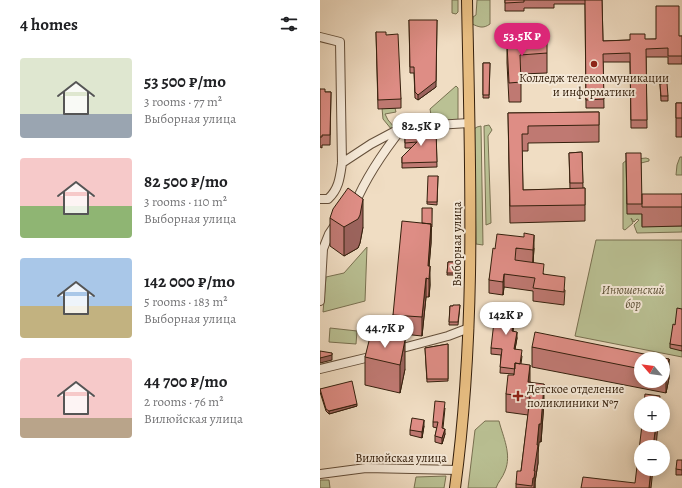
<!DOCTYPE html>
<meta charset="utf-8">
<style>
:root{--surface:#fff;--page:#f6f6f6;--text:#202124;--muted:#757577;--accent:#db2777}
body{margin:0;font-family:Alegreya,serif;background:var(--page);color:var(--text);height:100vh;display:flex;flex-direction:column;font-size:15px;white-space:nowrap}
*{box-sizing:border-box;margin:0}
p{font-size:13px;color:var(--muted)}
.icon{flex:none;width:22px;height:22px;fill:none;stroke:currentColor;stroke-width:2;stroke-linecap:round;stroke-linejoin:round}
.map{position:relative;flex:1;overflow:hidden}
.panel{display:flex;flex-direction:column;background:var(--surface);width:320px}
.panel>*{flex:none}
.needle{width:26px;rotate:298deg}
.fabs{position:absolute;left:314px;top:352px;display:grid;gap:8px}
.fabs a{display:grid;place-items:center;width:36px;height:36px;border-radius:50%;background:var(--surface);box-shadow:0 2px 10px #0003;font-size:20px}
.price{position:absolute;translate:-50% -34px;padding:0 9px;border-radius:14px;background:#fff;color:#222;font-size:13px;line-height:26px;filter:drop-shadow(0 1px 2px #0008)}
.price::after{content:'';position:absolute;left:50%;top:24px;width:12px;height:9px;margin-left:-6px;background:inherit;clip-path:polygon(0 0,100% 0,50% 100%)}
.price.selected{background:var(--accent);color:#fff}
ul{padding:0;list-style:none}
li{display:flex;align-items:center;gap:12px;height:100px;padding:0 20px}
li span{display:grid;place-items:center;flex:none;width:112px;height:80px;border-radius:4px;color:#555}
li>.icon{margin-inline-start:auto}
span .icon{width:48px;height:48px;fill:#fffc;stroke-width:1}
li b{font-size:17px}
h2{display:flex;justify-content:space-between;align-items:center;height:48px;padding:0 20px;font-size:17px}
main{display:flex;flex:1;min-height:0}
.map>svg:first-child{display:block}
</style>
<main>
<section class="panel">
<h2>4 homes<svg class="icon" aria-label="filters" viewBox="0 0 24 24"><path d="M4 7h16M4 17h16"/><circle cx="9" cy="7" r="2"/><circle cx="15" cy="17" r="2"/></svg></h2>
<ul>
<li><span style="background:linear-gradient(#dfe7d0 70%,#9aa5b1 0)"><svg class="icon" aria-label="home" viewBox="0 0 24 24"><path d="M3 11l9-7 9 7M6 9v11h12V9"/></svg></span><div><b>53 500 ₽/mo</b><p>3 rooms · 77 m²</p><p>Выборная улица</p></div></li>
<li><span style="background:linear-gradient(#f6c9c9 60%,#8fb573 0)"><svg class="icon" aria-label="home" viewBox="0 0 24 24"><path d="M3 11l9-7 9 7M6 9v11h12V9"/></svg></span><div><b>82 500 ₽/mo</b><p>3 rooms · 110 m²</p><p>Выборная улица</p></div></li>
<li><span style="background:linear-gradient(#a9c7e8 60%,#c2b280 0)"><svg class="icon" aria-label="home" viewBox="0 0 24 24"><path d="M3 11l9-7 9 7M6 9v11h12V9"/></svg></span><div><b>142 000 ₽/mo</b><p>5 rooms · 183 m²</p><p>Выборная улица</p></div></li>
<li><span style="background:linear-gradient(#f6c9c9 75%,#b9a48a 0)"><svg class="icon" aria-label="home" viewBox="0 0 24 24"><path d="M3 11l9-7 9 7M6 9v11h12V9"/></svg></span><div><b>44 700 ₽/mo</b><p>2 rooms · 76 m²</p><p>Вилюйская улица</p></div></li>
</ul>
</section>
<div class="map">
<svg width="362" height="488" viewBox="0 0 362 488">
<rect width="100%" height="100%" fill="#f0ddc3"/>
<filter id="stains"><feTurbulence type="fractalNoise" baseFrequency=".005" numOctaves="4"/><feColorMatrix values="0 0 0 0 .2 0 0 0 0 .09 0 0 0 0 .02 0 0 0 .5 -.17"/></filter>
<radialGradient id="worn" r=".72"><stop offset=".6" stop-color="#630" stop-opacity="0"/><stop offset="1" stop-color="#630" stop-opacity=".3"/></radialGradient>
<!-- green -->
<path fill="#bac194" stroke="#787050" d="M132,0H138V12L136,14L132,13Z
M157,0H170V24C163,29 159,27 152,24L153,17L156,15Z
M136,86L138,88V119L137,121L115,123L112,121L110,109Z
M62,108H75L76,112L65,114L68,120L75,128L72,130L63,119Z
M169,125L172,130L168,136L171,223L166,225L164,126Z
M161,126L163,245L156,244L154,132V129L157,127Z
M360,157H362V175H356L357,165Z
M326,158L329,159V161L321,163L322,226H362V232L317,233L314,225L319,220L317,219L314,222L311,218L313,223L305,230L303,229V163L307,160Z
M276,240H362V357L255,336Z
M47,247L45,301L3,312L6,277L24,273Z
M10,328L37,331L36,344L9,342Z
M165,421H179C183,437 192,454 185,471C183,477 178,482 176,488H148L155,430Z
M126,476L124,488H94L96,477Z
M0,480H9L10,488H0Z"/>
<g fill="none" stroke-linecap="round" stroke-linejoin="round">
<defs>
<path id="minor" d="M0,37L20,42L22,163C20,177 19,189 8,199H0
M22,163L51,144L83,127L149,123
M33,205L35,204C47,175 64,151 83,127
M0,301L3,249L9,234L15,225
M75,350L128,336L149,328
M0,369L54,356
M0,474L46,468L138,470"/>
<path id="major" d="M135,488C157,326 150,163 147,0"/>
</defs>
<!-- minor casing -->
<use href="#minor" stroke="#644f3a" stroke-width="10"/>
<!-- major casing -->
<use href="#major" stroke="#35200d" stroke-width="12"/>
<!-- minor -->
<use href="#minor" stroke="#f5e9d8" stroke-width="8"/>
<!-- major -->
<use href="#major" stroke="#e8be82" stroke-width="10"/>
</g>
<!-- wall -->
<path fill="#bf7972" stroke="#35200d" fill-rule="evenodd" d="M185,0H282L283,41L336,39L362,36V64H348V57H326L327,128H311L310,62H283L284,108H266L265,4H234V8H204V11H185Z
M89,20L116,87L98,100L95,98L94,73H90Z
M56,32L66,35L81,99V108L58,109Z
M187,44L227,53V73L201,74V102H189L187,63Z
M163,63H170L169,98H163Z
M340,84L348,96V101H341Z
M0,89L5,92H11L10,145H2V148L0,147Z
M356,103H362V137H356Z
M279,112V142L208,143V151H202L203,190L250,189L249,153L262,152L263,188H265V221L190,223L188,113Z
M116,130L117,167L82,168V157L92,148H85V131Z
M306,153L322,204L362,194V226L322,227V214H307Z
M118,176L117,205L107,204V202Z
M112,208L111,243L109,266L110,285L109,297H106L102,336L73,333V315L102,223Z
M10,218L43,227L40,243L38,248L24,256L10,246Z
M214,248L213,263L224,274L245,290L244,305L213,301V291L184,287L183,295L169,293V280L175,249Z
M128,262H138V275H127Z
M140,305L138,325H129L130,306H133Z
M362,309V351L350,348V344L355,325Z
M196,312L193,331L197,338L195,349L202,356L201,364L210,382L224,402L221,442H219L218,453V463L215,482V488H196V484L201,471L208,415L186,412V394L194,374L180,373L181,355L171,354V348Z
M54,333L85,369L80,393L45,385V357Z
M128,344V381L107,382L105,348Z
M212,347L349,359V378L346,393L212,367ZM321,359H343V381H321Z
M0,389L37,406L9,414L6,411L0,392Z
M125,408L123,428L125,434L122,444L115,442V436L117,428L113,427V422Z
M104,426L102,438L90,435V430Z
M362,460V475H356V469Z"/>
<!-- shaded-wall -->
<path fill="#9b635d" stroke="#35200d" d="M117,20L116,87L98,100V95Z
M43,199V227L40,243L38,248L24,256V227Z
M111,224V243L108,279V266Z
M214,235V248L213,263V250Z
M110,266V285L109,297V279Z
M184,274V287L183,295V282Z
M106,278V297L102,336V317Z
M196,306V312L192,337V331Z
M197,332V338L194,355V349Z
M85,340V369L80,393V365Z
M12,353V360L0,363V358Z
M349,359V378L346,393V374Z
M210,365V383L208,382Z
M224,384V402L221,442V424Z
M37,404V406L9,414V411Z
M104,420V426L102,438V432Z
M219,424V442L218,453V463L215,482V488H214V471Z
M336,425H338L336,447H333Z
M125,429V434L122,444V438Z
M331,469H333L331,488H329Z"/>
<!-- building -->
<path fill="#de8d85" stroke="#35200d" d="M185,0H204V2L185,3Z
M265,0H282L283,41L310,40V34H325V39H336V6H359V36H362V56H348V48L326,49L327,120H311L310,53L283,54L284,99L266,100Z
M89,20H117L116,81L98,95L95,92L94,67H90Z
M56,32H66V35L78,34L81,99L58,100Z
M227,42V53L200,55L201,82L189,83L187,44Z
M163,63H170L169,95H163Z
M347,83L348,96H341L340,84Z
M0,89H5V92H11L10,135H2V137H0Z
M356,103H362V118H356Z
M279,112V125L208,126V134H202L203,190L265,188V205L190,206L188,113Z
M116,130L117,162L82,163V157L97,142L85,143V131Z
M262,152L263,183H250L249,153Z
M306,153H321L322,204H307Z
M108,176H118L117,202H107Z
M28,188L43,199L40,215L38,219L24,227L10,218L13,209Z
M322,194H362V207H322Z
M102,208H112V227H111V224L102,223Z
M82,221L111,224L108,266H110L109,279L106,278L102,317L73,315Z
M204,233L214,235L213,250L196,248L195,260L224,264L223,274L245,277L244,292L213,288L215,278L184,274L183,282L169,280L173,248L175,249L177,234L204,237Z
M128,262H138V273H127Z
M176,304L196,306L192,331L197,332L194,349L202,350L200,364L195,363V369L180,367L182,349L171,348Z
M133,305H140L138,322H129L130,306H133Z
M357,308L362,309V346L350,344L353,324L355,325Z
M215,332L349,359L346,374L343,373V359H321V369L212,347Z
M51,333H54L85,340L80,365L45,357Z
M128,344V379H107L105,348Z
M0,351L12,353V355L0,358Z
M195,363L210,365L208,382L224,384L221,424H219L217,445H218L214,471H215L214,478H213L212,486L196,484L197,471H201L210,397L186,394L188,375H194Z
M32,381L37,404L9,411L6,409L0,389Z
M325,394L340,396L339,403H324Z
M115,401L125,402L122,428L125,429L122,438L115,436L118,422H113Z
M92,418L104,420L102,432L90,430Z
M322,425H336L333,447H321V469H331L329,488H261L263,477L315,483Z
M357,460H362V470L356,469Z"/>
<!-- markers -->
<g fill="#8f2418" stroke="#f5e9d8" stroke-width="1.5">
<circle cx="274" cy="64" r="4"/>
<path d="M196 390h4v4h4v4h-4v4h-4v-4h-4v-4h4z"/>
</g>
<g text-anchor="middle" stroke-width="4" stroke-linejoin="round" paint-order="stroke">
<!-- poi labels -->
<g font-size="12" fill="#35200d" stroke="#f5e9d8">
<text x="274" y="82">Колледж телекоммуникации<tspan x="274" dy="14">и информатики</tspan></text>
<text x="207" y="393" text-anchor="start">Детское отделение<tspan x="207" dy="14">поликлиники №7</tspan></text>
</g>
<!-- street labels -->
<g font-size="12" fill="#35200d" stroke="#f5e9d8">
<text transform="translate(137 244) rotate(-90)" y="4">Выборная улица</text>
<text x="81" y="462">Вилюйская улица</text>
</g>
<!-- park labels -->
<g font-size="12" font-style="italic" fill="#5d5036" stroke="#f5e9d8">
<text x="313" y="294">Инюшенский<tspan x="313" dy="14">бор</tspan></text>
</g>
</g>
<rect width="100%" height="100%" filter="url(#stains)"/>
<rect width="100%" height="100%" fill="url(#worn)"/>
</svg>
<div class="fabs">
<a><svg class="needle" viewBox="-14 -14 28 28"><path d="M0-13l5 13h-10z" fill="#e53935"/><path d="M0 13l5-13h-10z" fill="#757577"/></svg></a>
<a>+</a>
<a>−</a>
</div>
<b class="price selected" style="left:202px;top:57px">53.5K ₽</b>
<b class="price" style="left:101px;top:147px">82.5K ₽</b>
<b class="price" style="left:186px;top:336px">142K ₽</b>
<b class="price" style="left:65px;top:349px">44.7K ₽</b>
</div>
</main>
